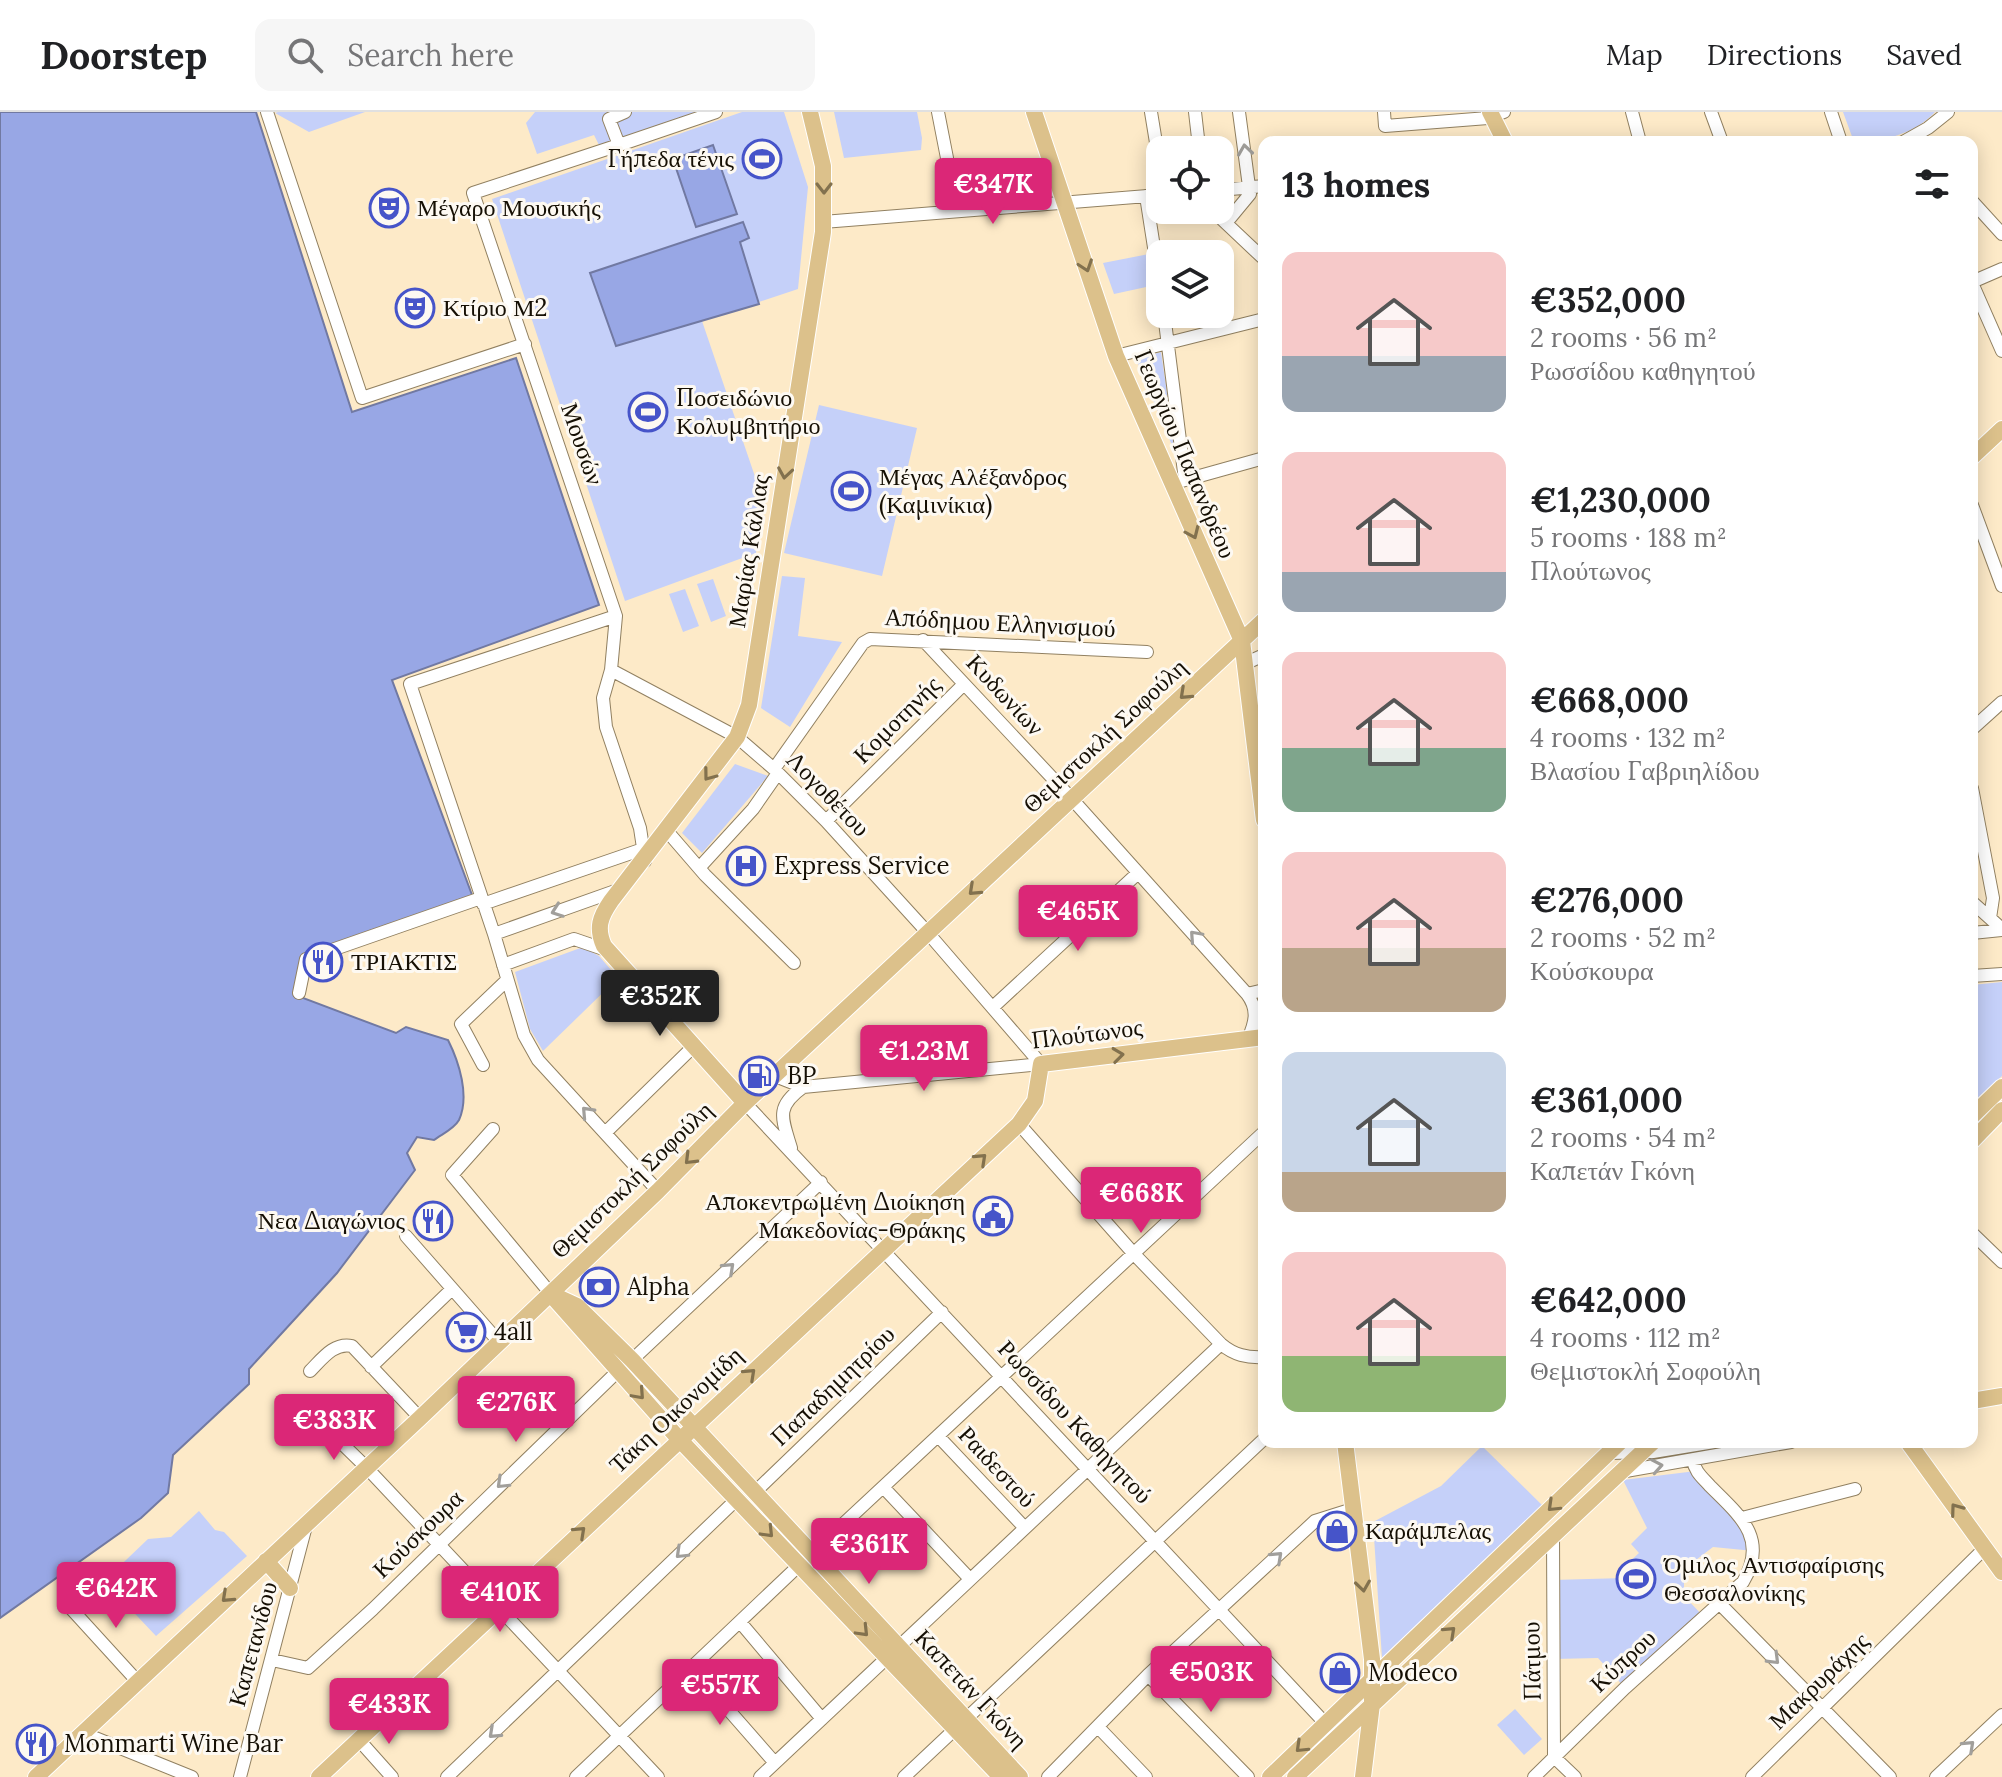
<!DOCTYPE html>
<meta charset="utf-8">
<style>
:root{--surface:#fff;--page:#f6f6f6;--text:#202124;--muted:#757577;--line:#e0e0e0;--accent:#db2777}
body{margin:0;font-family:Lora,serif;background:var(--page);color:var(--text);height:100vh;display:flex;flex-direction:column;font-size:30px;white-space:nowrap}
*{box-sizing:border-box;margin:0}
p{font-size:26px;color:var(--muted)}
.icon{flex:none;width:44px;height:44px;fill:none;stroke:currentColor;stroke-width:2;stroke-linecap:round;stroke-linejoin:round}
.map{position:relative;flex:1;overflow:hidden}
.side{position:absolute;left:1258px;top:24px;width:720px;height:1312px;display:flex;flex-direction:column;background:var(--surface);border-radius:16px;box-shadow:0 4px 20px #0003}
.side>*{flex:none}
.fabs{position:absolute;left:1146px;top:24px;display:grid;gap:16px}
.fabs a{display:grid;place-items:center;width:88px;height:88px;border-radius:16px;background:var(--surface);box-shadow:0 4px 20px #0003;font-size:40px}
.price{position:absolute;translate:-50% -68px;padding:0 18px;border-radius:8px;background:var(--accent);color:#fff;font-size:26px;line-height:52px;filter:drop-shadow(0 2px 4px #0008)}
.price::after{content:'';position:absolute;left:50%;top:48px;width:24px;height:18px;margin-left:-12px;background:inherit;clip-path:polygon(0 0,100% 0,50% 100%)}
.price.selected{background:#222;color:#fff}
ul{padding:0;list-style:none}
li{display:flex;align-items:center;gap:24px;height:200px;padding:0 24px}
li span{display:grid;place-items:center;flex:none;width:224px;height:160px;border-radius:16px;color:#555}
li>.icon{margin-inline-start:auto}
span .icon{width:96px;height:96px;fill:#fffc;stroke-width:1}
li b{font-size:34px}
h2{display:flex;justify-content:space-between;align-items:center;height:96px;padding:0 24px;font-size:34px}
header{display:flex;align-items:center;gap:48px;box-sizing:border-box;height:112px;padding:0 40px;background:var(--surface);border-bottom:2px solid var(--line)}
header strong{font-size:38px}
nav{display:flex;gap:44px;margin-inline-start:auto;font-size:28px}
.search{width:560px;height:72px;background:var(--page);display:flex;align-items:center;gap:20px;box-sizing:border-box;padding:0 28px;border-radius:16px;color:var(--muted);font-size:30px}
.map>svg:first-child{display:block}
</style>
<header>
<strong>Doorstep</strong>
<div class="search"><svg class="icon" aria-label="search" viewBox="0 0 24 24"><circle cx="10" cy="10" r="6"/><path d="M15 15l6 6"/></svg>Search here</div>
<nav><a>Map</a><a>Directions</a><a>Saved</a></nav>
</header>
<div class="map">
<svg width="2002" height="1665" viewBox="0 0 2002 1665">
<rect width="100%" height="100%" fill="#fdeac8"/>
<!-- green -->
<path fill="#c5d0f9" d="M278,0H365L309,20L275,1Z
M535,0H701L599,33L594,23L537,42L526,11Z
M742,0H784L808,75L798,177L702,209L764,391L756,441L625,489L492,87Z
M834,0H917L922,26L921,38L844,46Z
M1843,0H1935C1915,22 1882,30 1854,30Z
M1149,142L1160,172L1114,182L1103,151Z
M1161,240L1176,343L1136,247Z
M819,293L917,316L882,464L784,441Z
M782,464L805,466L798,524L842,530L790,615L761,596Z
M713,467L726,504L711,510L697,472Z
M685,477L699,514L683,520L669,482Z
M735,652L768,664L702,741L682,721Z
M583,835L599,844L618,866L543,939L530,917L515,860Z
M2002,870V964L1973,990L1972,873Z
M1482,1334L1543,1394L1382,1546L1373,1410L1441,1374Z
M1696,1359L1742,1406L1754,1439L1713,1435L1684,1457V1484L1704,1505L1625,1576L1598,1546L1554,1547L1552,1468L1625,1466L1624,1455L1639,1441L1631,1432L1647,1416L1623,1368Z
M199,1399L215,1418L224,1420L247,1444L156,1524L104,1469L148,1427L171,1425Z
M1515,1597L1542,1627L1524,1643L1497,1613Z"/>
<!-- water -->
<path fill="#98a7e5" stroke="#7179a2" stroke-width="2" d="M0,0H256L352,300L516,246L599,493L392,568L475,791L307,844L295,883L396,921L406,915L448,928C459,950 470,984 459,1008C454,1017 442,1022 434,1028L417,1025L407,1041L415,1058L337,1161L249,1257V1272L173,1343L168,1381L141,1406L0,1506Z
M713,33L737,102L696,115L673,47Z
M743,110L749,126L740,130L759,192L616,234L590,161Z"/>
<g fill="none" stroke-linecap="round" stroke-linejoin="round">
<defs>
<path id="minor" d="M267,0L362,286L525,232
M625,0L609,7L619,33L716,0
M938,0L947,46L949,100
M1151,0L1160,55
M1195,0L1198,26
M1384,0L1385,14L1488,6L1504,0
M1632,0L1640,30
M1711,0L1722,30
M1831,0L1841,30
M1903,30L1928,16L1948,0
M619,33L473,81L616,504L611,558L603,586L606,615L640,716L645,749
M1220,78L1264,74
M1146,84L1160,174
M1972,89L2002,122
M1212,98L1264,147
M823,110L1160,83
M1226,111L1250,82L1239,0
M1972,170L2002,157
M1972,171L2002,239
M1164,202L1185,368
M1116,244L1264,207
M1178,370L1264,346
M1972,393L2002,474
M616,504L410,572L494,822L524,923L538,948L658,1079
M923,528L1072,687L1247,882C1259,898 1255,911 1248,927
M1244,552L1264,543
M611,558L737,625L774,657L826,709L928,821L1041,952
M1972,617L2002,590
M774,657L863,531L870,527L1147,540
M1972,676L1993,786L1990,806
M826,709L964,572
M667,719L705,763L794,851
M699,756L753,697L778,661
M1972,790L2002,817
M483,792L643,737
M1972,821L2002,818
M494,822L618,778
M503,853L574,827L609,839
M1972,864L2002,862
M299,881L306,847L481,786
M1247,882L1264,878
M993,895L1138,761
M483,953L461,912L507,868
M775,964L803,975L1041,952
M745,991L1325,1611
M1019,1012L1134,1142L1221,1232C1234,1243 1247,1246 1264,1245
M493,1017L452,1063L551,1182
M606,1020L694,934
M791,1036C782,1006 775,995 803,975
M1972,1121L2002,1150
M406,1124L499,1230
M632,1248L821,1070
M371,1255L452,1177
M310,1259C322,1247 334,1230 352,1234L420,1306
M313,1313L324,1314L366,1355L658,1665
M938,1324L1025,1416
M1609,1341L1653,1340L1714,1330
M1620,1360L1791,1330
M883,1375L970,1467
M755,1380L942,1200
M1742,1406L1855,1377
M1553,1423L1554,1645L1575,1665
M66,1491L138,1570
M1720,1492L1890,1665
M740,1510L822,1607
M272,1548L308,1556L373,1497L619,1258
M691,1555L775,1651
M1148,1563L1248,1665
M1098,1615L1146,1665
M83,1621L192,1665
M359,1628L392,1665
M240,1665L306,1414
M447,1665L737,1387
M576,1665L811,1442L1264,1020
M760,1665L1221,1232
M904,1665L1264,1327
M1048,1665L1148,1563L1315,1409L1353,1397
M1534,1665L1625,1576L1743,1470C1769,1426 1739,1403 1710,1374C1702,1365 1695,1360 1693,1348
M1752,1665L1985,1436
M1936,1665L2002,1603"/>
<path id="major" d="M1034,0L1116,244L1242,529L1264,708
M1490,0L1505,30
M1972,345L2002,317
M745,991L604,834C596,816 600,805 611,789L737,625L749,593L823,120V54L810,0
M1972,1004L2002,975
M1972,1029L2002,998
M551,1182L577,1194L632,1248L1020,1665
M554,1186L679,1327L1001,1665
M1972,1289L2002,1284
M1345,1330L1372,1547V1592L1363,1665
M1908,1330L2002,1460
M266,1449L290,1476
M36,1665L420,1306L658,1079L745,991L1264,508
M319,1665L1019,1012L1035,989L1041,952L1264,925
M1270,1665L1620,1330
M1295,1665L1653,1330"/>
</defs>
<!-- minor casing -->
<use href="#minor" stroke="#918061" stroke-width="14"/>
<!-- major casing -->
<use href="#major" stroke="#fff" stroke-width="18"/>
<!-- minor -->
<use href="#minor" stroke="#fff" stroke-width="12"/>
<!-- major -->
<use href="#major" stroke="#dcc18b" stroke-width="16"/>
</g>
<!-- one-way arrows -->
<defs><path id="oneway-chevron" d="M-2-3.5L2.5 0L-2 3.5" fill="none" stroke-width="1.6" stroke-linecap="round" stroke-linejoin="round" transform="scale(2)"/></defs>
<g stroke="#a19f9b">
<use href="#oneway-chevron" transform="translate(1245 38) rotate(-98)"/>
<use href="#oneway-chevron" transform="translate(557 799) rotate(160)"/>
<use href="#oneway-chevron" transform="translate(1195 824) rotate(-132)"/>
<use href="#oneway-chevron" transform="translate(587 1000) rotate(-133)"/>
<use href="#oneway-chevron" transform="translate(729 1156) rotate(-43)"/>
<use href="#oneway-chevron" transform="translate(1657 1354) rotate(-10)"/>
<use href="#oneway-chevron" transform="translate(502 1371) rotate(136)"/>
<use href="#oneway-chevron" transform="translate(681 1441) rotate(136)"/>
<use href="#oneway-chevron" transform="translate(1277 1445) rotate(-43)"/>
<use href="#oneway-chevron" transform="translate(1774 1547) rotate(45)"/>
<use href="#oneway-chevron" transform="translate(494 1621) rotate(137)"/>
<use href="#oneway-chevron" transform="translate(1969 1634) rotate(-43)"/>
</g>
<g stroke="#82714e">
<use href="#oneway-chevron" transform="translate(824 76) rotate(90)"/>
<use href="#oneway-chevron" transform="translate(1086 154) rotate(71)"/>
<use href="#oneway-chevron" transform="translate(785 361) rotate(99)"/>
<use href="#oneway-chevron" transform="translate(1193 421) rotate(66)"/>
<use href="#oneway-chevron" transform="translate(1185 582) rotate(137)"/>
<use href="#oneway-chevron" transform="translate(709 663) rotate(127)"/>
<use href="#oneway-chevron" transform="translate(974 778) rotate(137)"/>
<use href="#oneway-chevron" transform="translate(1118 943) rotate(-7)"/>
<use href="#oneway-chevron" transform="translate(690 1047) rotate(135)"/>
<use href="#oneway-chevron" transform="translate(981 1047) rotate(-43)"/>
<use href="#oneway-chevron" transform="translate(750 1262) rotate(-43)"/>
<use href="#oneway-chevron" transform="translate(639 1282) rotate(48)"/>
<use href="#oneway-chevron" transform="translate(1553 1394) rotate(136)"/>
<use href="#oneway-chevron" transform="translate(1956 1397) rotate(-126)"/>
<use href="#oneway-chevron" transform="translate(580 1420) rotate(-43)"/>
<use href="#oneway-chevron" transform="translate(768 1420) rotate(46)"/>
<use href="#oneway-chevron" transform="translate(1363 1474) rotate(82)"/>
<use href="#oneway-chevron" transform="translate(227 1485) rotate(137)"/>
<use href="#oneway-chevron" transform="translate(863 1519) rotate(46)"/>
<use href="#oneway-chevron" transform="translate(1450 1520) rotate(-43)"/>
<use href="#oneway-chevron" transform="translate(1301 1635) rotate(136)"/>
</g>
<!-- icons -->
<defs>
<symbol id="stadium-ring" viewBox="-11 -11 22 22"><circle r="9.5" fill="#fdf9f2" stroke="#4654c9" stroke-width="1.5"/><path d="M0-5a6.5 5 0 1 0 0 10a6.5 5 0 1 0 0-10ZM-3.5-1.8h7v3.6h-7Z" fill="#4654c9"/></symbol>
<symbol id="theatre-ring" viewBox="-11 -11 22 22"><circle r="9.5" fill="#fdf9f2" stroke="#4654c9" stroke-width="1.5"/><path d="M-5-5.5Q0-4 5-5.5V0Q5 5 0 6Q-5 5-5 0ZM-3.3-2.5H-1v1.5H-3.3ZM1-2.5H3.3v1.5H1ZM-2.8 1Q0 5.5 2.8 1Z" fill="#4654c9"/></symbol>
<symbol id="hospital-ring" viewBox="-11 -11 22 22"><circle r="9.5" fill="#fdf9f2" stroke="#4654c9" stroke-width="1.5"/><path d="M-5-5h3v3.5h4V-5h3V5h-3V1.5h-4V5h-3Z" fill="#4654c9"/></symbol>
<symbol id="restaurant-ring" viewBox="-11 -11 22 22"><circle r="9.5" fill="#fdf9f2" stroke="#4654c9" stroke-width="1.5"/><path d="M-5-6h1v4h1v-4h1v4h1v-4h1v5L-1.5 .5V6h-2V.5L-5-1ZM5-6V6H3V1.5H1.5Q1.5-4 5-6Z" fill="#4654c9"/></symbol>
<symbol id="fuel-ring" viewBox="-11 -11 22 22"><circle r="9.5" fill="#fdf9f2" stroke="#4654c9" stroke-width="1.5"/><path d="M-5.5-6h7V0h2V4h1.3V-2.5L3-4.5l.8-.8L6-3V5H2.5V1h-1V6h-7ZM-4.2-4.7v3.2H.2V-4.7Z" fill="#4654c9"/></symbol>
<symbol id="civic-ring" viewBox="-11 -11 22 22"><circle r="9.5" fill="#fdf9f2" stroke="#4654c9" stroke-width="1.5"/><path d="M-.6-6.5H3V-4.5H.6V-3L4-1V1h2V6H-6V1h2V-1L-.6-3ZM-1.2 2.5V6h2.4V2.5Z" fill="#4654c9"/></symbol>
<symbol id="bank-ring" viewBox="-11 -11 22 22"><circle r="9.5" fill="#fdf9f2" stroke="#4654c9" stroke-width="1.5"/><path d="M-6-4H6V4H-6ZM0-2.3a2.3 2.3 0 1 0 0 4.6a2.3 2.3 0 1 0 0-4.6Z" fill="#4654c9"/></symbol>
<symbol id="supermarket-ring" viewBox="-11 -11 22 22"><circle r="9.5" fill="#fdf9f2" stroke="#4654c9" stroke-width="1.5"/><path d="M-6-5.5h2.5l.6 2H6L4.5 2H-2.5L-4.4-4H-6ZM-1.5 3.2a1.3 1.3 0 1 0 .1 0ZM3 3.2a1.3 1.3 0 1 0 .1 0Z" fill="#4654c9"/></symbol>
<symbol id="shop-ring" viewBox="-11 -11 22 22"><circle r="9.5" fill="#fdf9f2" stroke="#4654c9" stroke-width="1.5"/><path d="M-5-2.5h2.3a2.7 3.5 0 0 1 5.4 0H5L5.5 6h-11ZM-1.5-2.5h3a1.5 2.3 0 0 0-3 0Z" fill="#4654c9"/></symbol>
</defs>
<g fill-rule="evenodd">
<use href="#stadium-ring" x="740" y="25" width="44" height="44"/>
<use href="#theatre-ring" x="367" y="74" width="44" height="44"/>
<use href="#theatre-ring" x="393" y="174" width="44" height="44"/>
<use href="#stadium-ring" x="626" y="278" width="44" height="44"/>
<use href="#stadium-ring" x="829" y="357" width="44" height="44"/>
<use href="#hospital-ring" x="724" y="732" width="44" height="44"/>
<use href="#restaurant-ring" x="301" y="828" width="44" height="44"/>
<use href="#fuel-ring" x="737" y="942" width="44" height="44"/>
<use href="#civic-ring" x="971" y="1082" width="44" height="44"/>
<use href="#restaurant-ring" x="411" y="1087" width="44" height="44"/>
<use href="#bank-ring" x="577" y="1153" width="44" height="44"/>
<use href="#supermarket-ring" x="444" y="1198" width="44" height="44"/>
<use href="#shop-ring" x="1315" y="1397" width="44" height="44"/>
<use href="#stadium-ring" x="1614" y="1445" width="44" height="44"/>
<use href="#shop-ring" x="1318" y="1539" width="44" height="44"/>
<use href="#restaurant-ring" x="14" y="1610" width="44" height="44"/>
</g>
<g text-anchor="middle" stroke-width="6" stroke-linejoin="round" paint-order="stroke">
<!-- poi labels -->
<g font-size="24" fill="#150f04" stroke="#fdf9f2" text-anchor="start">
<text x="734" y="55" text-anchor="end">Γήπεδα τένις</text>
<text x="417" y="104">Μέγαρο Μουσικής</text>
<text x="443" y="204">Κτίριο Μ2</text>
<text x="676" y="294">Ποσειδώνιο<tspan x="676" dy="28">Κολυμβητήριο</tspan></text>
<text x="879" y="373">Μέγας Αλέξανδρος<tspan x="879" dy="28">(Καμινίκια)</tspan></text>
<text x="774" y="762">Express Service</text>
<text x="351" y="858">ΤΡΙΑΚΤΙΣ</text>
<text x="787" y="972">BP</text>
<text x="965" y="1098" text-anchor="end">Αποκεντρωμένη Διοίκηση<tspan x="965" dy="28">Μακεδονίας-Θράκης</tspan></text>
<text x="405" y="1117" text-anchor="end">Νεα Διαγώνιος</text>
<text x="627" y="1183">Alpha</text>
<text x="494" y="1228">4all</text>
<text x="1365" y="1427">Καράμπελας</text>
<text x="1664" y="1461">Όμιλος Αντισφαίρισης<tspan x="1664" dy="28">Θεσσαλονίκης</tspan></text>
<text x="1368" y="1569">Modeco</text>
<text x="64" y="1640">Monmarti Wine Bar</text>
</g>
<!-- street labels -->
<g font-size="24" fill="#150f04" stroke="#fdf9f2">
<text transform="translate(582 332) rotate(71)" y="8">Μουσών</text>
<text transform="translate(1185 342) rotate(67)" y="8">Γεωργίου Παπανδρέου</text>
<text transform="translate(749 439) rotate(-81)" y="8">Μαρίας Κάλλας</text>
<text transform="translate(1000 511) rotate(3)" y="8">Απόδημου Ελληνισμού</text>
<text transform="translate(1005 583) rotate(47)" y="8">Κυδωνίων</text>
<text transform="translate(897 608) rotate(-45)" y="8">Κομοτηνής</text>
<text transform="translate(1105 624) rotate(-43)" y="8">Θεμιστοκλή Σοφούλη</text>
<text transform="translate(828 682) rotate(46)" y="8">Λογοθέτου</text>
<text transform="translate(1087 922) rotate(-7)" y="8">Πλούτωνος</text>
<text transform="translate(632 1068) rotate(-44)" y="8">Θεμιστοκλή Σοφούλη</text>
<text transform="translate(833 1274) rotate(-44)" y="8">Παπαδημητρίου</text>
<text transform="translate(676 1298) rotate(-43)" y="8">Τάκη Οικονομίδη</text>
<text transform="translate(1075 1310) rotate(47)" y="8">Ρωσσίδου Καθηγητού</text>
<text transform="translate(997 1355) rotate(47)" y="8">Ραιδεστού</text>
<text transform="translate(418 1422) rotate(-44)" y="8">Κούσκουρα</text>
<text transform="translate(253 1532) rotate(-75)" y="8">Καπετανίδου</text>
<text transform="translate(1532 1549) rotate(-91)" y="8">Πάτμου</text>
<text transform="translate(1623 1549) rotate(-43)" y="8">Κύπρου</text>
<text transform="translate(1819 1569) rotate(-44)" y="8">Μακρυράχης</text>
<text transform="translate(971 1577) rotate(47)" y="8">Καπετάν Γκόνη</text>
</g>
</g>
</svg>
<div class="fabs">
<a><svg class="icon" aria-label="locate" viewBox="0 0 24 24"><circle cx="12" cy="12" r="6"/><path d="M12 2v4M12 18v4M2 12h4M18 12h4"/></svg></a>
<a><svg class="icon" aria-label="layers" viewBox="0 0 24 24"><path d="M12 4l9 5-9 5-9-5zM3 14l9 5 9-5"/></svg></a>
</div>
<b class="price" style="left:993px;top:114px">€347K</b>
<b class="price" style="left:1078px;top:841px">€465K</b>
<b class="price selected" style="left:660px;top:926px">€352K</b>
<b class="price" style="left:924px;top:981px">€1.23M</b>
<b class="price" style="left:1141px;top:1123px">€668K</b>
<b class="price" style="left:516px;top:1332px">€276K</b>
<b class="price" style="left:334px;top:1350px">€383K</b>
<b class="price" style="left:869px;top:1474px">€361K</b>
<b class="price" style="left:116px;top:1518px">€642K</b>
<b class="price" style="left:500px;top:1522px">€410K</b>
<b class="price" style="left:1211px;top:1602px">€503K</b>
<b class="price" style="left:720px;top:1615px">€557K</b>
<b class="price" style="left:389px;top:1634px">€433K</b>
<section class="side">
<h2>13 homes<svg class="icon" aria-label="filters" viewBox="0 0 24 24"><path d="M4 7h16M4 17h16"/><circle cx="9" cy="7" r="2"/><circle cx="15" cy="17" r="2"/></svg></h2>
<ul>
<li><span style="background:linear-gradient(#f6c9c9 65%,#9aa5b1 0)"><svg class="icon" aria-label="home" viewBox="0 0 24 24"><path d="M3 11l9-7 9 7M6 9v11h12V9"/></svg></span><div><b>€352,000</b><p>2 rooms · 56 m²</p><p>Ρωσσίδου καθηγητού</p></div></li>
<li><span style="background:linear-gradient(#f6c9c9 75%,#9aa5b1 0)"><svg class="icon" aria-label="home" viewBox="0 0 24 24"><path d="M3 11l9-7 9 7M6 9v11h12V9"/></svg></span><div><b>€1,230,000</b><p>5 rooms · 188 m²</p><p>Πλούτωνος</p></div></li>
<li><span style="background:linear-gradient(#f6c9c9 60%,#7fa58c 0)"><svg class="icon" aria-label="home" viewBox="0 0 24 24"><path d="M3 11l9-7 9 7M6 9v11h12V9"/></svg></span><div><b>€668,000</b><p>4 rooms · 132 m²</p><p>Βλασίου Γαβριηλίδου</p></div></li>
<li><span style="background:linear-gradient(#f6c9c9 60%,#b9a48a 0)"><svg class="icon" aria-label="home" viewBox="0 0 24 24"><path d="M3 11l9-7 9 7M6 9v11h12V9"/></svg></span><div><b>€276,000</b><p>2 rooms · 52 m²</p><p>Κούσκουρα</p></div></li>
<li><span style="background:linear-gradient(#c9d6e8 75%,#b9a48a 0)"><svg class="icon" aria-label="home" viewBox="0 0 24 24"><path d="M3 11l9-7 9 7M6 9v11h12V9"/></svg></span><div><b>€361,000</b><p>2 rooms · 54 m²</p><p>Καπετάν Γκόνη</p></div></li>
<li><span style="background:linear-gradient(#f6c9c9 65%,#8fb573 0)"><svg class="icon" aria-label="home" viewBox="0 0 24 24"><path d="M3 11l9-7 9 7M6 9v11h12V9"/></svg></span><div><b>€642,000</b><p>4 rooms · 112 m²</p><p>Θεμιστοκλή Σοφούλη</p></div></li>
</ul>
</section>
</div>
